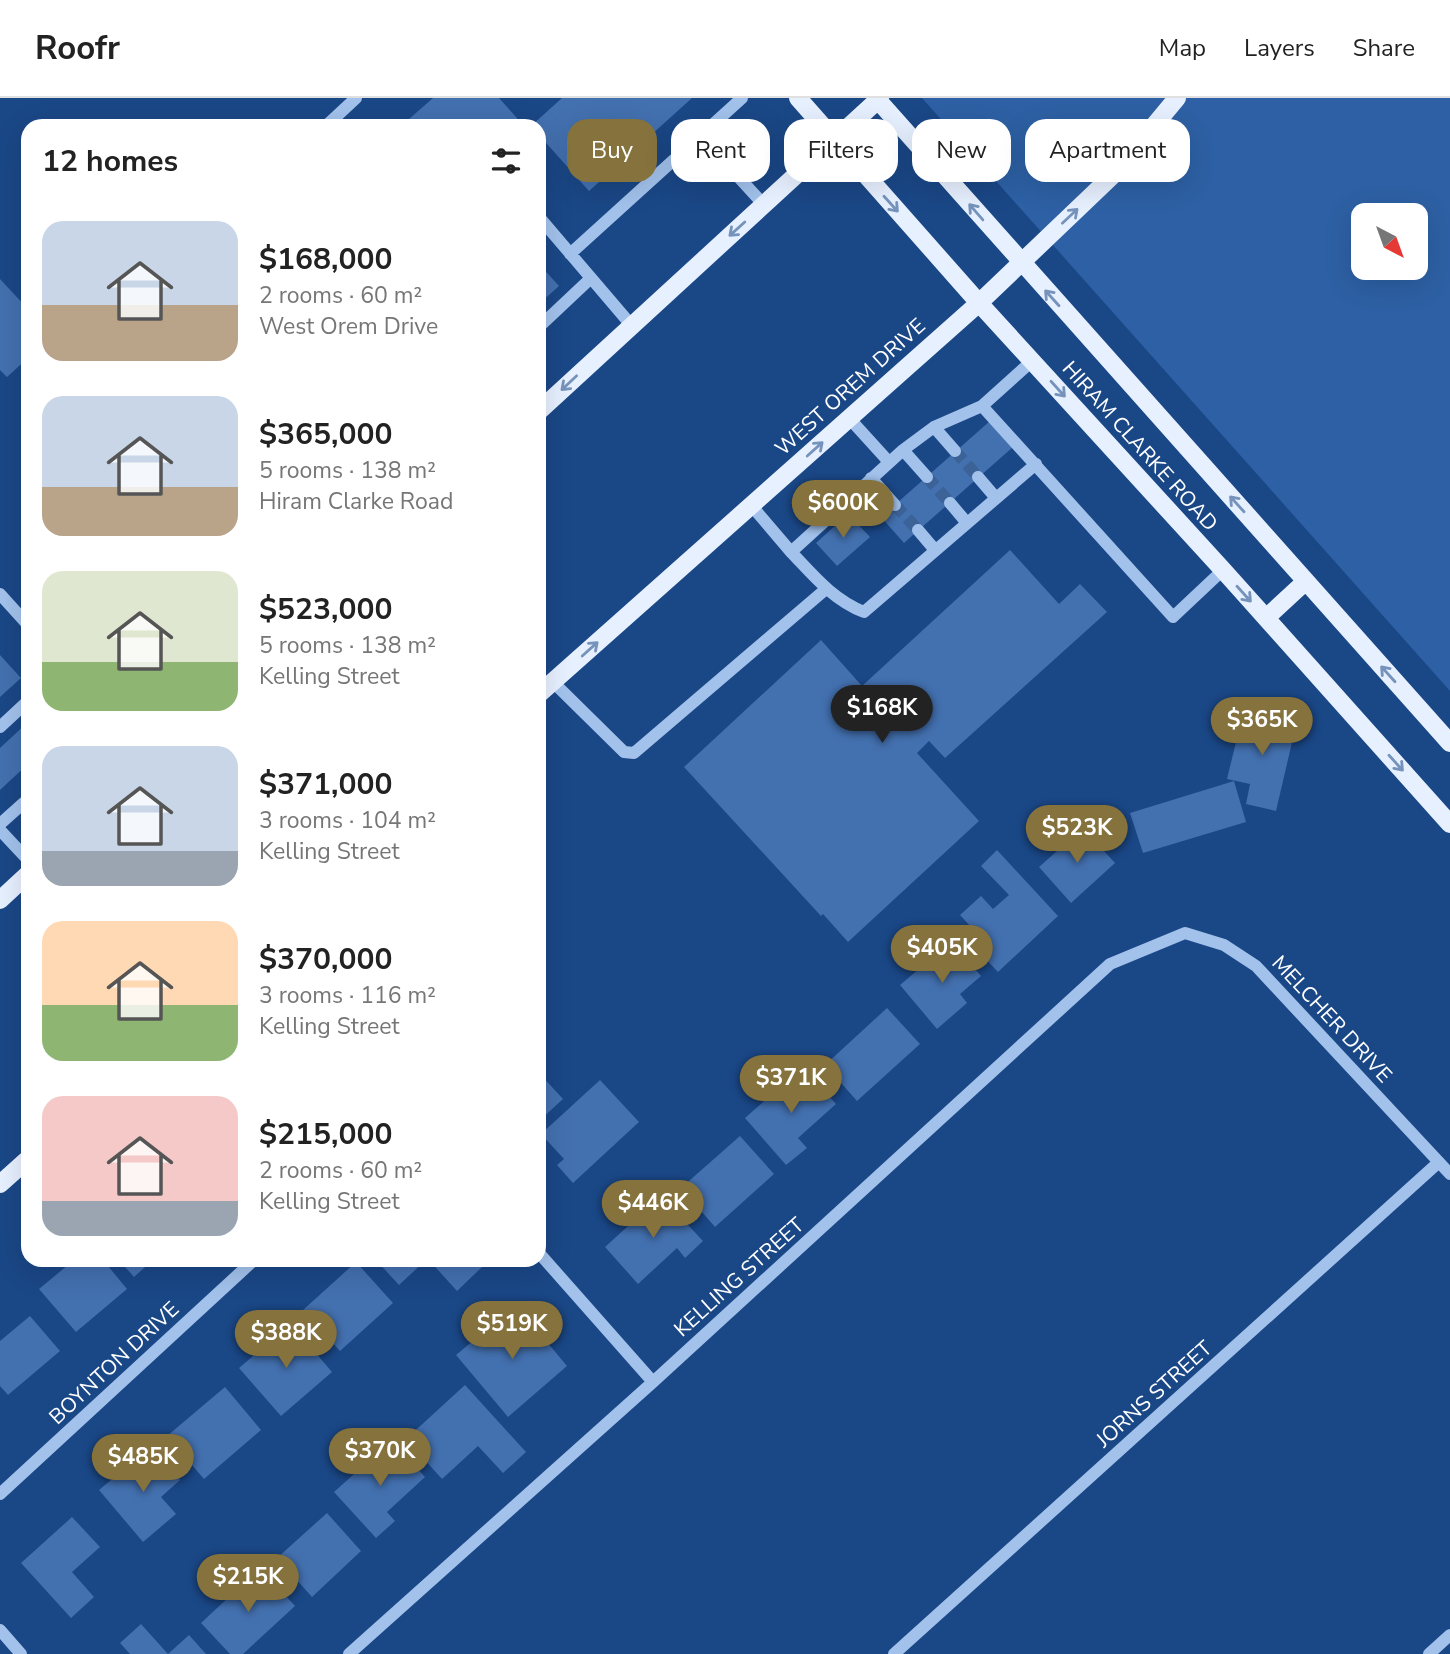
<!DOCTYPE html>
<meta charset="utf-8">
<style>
:root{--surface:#fff;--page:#f6f6f6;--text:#222;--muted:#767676;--line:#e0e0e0;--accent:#85723d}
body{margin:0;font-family:"Nunito Sans",sans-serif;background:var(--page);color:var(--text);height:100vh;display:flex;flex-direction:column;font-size:26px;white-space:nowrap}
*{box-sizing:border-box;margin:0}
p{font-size:23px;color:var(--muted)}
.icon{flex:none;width:38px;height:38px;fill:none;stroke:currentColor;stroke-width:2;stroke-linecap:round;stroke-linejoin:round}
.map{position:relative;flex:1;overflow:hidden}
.sheet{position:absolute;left:21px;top:21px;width:525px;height:1148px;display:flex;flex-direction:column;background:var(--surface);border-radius:21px;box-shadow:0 7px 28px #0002}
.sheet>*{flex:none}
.banner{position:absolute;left:567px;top:21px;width:665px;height:63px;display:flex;gap:14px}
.needle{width:46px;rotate:139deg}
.controls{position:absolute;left:1351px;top:105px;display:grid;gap:14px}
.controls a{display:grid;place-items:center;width:77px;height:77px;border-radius:14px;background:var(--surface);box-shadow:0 7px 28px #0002;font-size:35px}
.price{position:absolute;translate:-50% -60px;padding:0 16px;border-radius:24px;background:var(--accent);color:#fff;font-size:23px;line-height:46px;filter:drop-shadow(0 2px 4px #0008)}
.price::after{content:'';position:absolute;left:50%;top:42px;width:21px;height:16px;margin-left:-10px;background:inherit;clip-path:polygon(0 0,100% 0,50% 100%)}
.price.current{background:#222;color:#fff}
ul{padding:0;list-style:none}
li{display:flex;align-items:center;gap:21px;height:175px;padding:0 21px}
li span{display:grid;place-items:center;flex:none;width:196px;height:140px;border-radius:21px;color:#555}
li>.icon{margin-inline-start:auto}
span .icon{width:84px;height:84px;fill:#fffc;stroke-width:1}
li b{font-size:30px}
h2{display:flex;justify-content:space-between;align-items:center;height:84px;padding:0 21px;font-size:30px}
.pill{padding:0 24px;border-radius:21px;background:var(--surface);box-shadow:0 7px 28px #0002;font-size:24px;line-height:63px}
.pill.current{background:var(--accent);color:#fff}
header{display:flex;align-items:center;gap:42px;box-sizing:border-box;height:98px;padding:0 35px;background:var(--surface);border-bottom:2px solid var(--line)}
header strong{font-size:33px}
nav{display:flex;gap:38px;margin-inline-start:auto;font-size:24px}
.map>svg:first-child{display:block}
</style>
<header>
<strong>Roofr</strong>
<nav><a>Map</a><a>Layers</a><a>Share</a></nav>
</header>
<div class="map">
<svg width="1450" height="1556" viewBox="0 0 1450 1556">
<rect width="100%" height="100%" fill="#1a4786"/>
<!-- green -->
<path fill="#2d60a4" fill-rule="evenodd" d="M922,0H1450V593ZM1363,117H1416V170H1363Z"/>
<!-- building -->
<path fill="#4370af" d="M433,0H499L524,28H401Z
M562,0H692L589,93L539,37V28H531Z
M539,166L559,188L539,206Z
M0,181L28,211V260L7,279L0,272Z
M990,323L1013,349L904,445L881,419Z
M848,416L870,439L837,468L816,445Z
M1010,452L1059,506L1080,486L1107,514L945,660L929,643L917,655L979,723L848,844L823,816L821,818L684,669L821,542L862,588Z
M0,557L21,580L0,599Z
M1244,611L1297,623L1276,713L1246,706L1250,686L1227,681Z
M28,624V666L0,692V650Z
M1234,683L1246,724L1143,755L1130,715Z
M1083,730L1115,765L1071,805L1039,769Z
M997,752L1058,818L998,874L963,837L971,829L960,817L981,798L993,811L1009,797L981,768Z
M952,843L981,878L960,896L967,905L937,931L900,887Z
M887,910L920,946L857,1003L825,967Z
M803,969L836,1006L798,1040L807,1050L786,1067L745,1020Z
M539,975L563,1001L539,1023Z
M600,982L639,1024L573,1085L557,1067L564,1061L541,1036Z
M740,1038L774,1076L715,1129L681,1090Z
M661,1098L703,1143L685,1160L677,1150L638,1186L605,1149Z
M74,1162H103L127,1191L76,1234L39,1191Z
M119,1162H153L134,1179Z
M376,1162H426L399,1187Z
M429,1162H476L482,1169L457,1193Z
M356,1164L393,1205L340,1253L303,1212Z
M516,1207L567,1268L508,1319L456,1257Z
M30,1218L60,1253L8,1297L0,1288V1243Z
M291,1226L332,1274L281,1318L239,1270Z
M465,1287L526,1354L503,1375L478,1348L442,1381L406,1341Z
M225,1289L261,1332L204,1381L167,1338Z
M392,1342L425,1379L387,1414L395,1423L376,1440L334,1394Z
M151,1349L180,1382L161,1399L176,1416L143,1444L99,1392Z
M327,1415L361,1453L312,1499L277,1460Z
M72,1419L100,1449L72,1474L94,1499L71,1520L21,1465Z
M260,1470L295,1508L243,1556H230L201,1525Z
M141,1526L168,1556L189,1537L206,1556H130L120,1545Z"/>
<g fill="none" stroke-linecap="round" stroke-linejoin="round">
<!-- minor-tunnel -->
<path stroke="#3c6398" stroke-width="12" stroke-dasharray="12 6" stroke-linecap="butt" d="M955,353L978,379
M927,379L950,405
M895,407L918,432"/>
<!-- minor -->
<path stroke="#a2c2ec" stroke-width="12" d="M326,28L356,0
M701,38L764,107
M539,119L632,228
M570,156L742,0
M539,229L590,181
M982,308L1032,263
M849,320L889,364
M934,329L955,353
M903,352L927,379
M978,379L996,400
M871,380L895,407
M950,405L967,425
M751,407L791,454L903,352L934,329L982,308L1173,519L1223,472
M918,432L935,452
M791,454C813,477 833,502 864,514L1036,366
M0,496L28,527
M553,584L624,654L634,655L826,491
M0,629L28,603
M0,726L28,701
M0,732L28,762
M539,1155L653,1284
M0,1396L254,1162
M0,1532L21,1556
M349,1556L653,1284L1110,866L1185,835L1224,847L1256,868L1450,1076
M894,1556L1439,1064
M1429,1556L1450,1537"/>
<!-- major -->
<path stroke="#e7f0ff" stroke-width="18" d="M798,0L979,205L1223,472L1450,726
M876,0L1450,645
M539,313L880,0
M1266,520L1306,483
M539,596L979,205L1113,77L1177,0
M0,802L28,776
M0,1086L28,1061"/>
</g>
<!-- one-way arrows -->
<defs><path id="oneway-shaft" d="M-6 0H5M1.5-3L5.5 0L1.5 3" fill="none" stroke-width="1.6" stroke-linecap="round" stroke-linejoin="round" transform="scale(1.75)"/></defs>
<g stroke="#7693bc">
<use href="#oneway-shaft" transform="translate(891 106) rotate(48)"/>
<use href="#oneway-shaft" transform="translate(976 114) rotate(-131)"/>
<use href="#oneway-shaft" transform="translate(1070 118) rotate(-43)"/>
<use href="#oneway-shaft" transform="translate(737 131) rotate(138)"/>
<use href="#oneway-shaft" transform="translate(1052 200) rotate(-132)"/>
<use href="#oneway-shaft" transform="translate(569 285) rotate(137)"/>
<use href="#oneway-shaft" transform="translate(1058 291) rotate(48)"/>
<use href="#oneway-shaft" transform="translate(815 351) rotate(-42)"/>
<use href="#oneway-shaft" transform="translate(1237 406) rotate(-132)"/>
<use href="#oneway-shaft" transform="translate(1244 496) rotate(48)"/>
<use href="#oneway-shaft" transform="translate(590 551) rotate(-42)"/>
<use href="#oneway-shaft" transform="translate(1388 576) rotate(-132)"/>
<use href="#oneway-shaft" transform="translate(1396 665) rotate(48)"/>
</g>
<g text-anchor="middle" stroke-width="5" stroke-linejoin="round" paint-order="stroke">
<!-- street labels -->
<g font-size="21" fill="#fff" stroke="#1a4786">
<text transform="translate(850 289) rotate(-42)" y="7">WEST OREM DRIVE</text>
<text transform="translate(1140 348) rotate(48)" y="7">HIRAM CLARKE ROAD</text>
<text transform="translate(1332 921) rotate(47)" y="7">MELCHER DRIVE</text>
<text transform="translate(739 1179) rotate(-42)" y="7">KELLING STREET</text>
<text transform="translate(114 1265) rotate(-43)" y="7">BOYNTON DRIVE</text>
<text transform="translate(1154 1296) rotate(-42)" y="7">JORNS STREET</text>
</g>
</g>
</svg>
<div class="controls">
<a><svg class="needle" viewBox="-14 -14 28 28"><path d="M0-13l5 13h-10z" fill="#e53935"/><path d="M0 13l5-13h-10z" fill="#767676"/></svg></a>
</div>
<b class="price" style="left:843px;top:442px">$600K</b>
<b class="price current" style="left:882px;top:647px">$168K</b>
<b class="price" style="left:1262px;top:659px">$365K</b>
<b class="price" style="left:1077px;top:767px">$523K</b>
<b class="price" style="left:942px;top:887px">$405K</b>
<b class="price" style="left:791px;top:1017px">$371K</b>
<b class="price" style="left:653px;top:1142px">$446K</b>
<b class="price" style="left:512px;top:1263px">$519K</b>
<b class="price" style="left:286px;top:1272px">$388K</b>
<b class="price" style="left:380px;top:1390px">$370K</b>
<b class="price" style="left:143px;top:1396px">$485K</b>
<b class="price" style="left:248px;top:1516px">$215K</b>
<div class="banner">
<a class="pill current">Buy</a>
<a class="pill">Rent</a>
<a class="pill">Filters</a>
<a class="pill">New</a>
<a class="pill">Apartment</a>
</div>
<section class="sheet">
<h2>12 homes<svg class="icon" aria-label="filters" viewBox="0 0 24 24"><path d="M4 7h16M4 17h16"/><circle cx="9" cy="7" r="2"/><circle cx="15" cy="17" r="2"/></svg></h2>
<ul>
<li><span style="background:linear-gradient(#c9d6e8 60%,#b9a48a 0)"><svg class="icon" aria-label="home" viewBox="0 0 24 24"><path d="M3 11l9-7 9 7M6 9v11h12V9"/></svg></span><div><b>$168,000</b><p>2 rooms · 60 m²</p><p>West Orem Drive</p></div></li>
<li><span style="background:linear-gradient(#c9d6e8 65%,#b9a48a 0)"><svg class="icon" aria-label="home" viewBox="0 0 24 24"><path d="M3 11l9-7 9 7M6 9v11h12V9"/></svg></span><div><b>$365,000</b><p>5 rooms · 138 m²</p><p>Hiram Clarke Road</p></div></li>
<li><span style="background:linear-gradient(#dfe7d0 65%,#8fb573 0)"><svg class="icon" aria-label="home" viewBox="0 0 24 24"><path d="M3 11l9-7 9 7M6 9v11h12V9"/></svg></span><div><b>$523,000</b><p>5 rooms · 138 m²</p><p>Kelling Street</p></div></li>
<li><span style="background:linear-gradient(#c9d6e8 75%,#9aa5b1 0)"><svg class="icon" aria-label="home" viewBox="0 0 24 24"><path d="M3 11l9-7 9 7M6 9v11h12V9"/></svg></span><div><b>$371,000</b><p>3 rooms · 104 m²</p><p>Kelling Street</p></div></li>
<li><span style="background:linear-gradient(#ffd9b3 60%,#8fb573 0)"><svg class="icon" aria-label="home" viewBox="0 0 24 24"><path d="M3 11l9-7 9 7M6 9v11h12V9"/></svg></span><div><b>$370,000</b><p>3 rooms · 116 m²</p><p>Kelling Street</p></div></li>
<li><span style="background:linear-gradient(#f6c9c9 75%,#9aa5b1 0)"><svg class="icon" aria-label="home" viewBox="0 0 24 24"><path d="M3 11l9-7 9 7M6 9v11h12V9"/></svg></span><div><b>$215,000</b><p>2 rooms · 60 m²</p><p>Kelling Street</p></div></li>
</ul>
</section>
</div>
